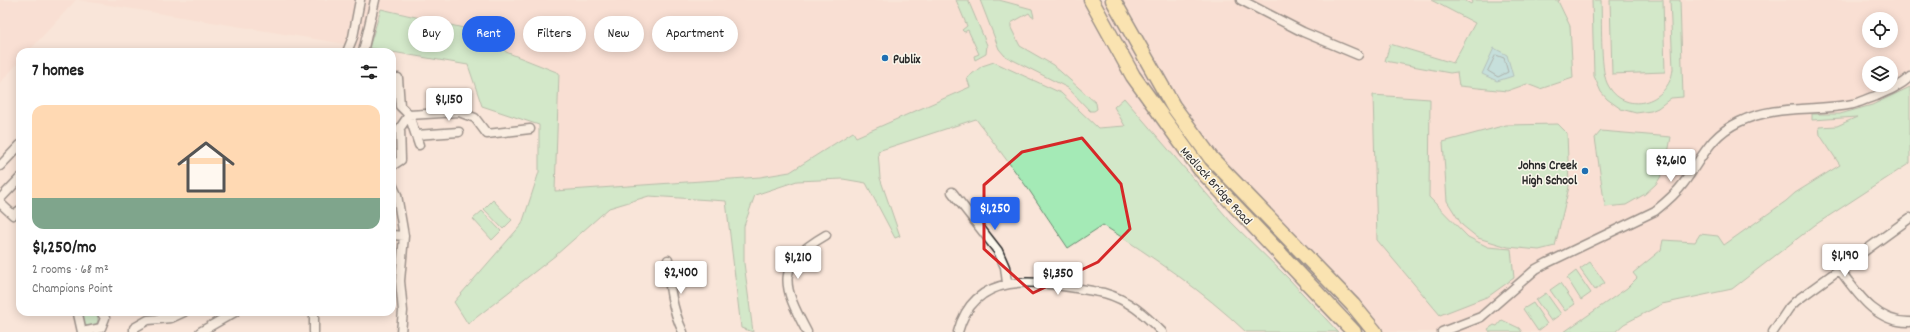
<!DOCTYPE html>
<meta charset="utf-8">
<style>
:root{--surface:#fff;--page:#f2f2f2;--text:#222;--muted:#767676;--line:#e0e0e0;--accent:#2563eb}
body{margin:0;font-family:Dekko,sans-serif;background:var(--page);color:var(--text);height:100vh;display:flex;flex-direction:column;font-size:15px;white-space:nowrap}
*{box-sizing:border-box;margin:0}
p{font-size:13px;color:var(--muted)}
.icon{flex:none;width:22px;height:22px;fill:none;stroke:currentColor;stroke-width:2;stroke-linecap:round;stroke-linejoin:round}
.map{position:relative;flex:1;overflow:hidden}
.panel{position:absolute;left:16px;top:48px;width:380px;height:268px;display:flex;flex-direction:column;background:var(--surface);border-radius:12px;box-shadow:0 2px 10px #0003}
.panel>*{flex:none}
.banner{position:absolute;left:408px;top:16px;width:380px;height:36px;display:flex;gap:8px}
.buttons{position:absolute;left:1862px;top:12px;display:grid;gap:8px}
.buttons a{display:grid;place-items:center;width:36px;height:36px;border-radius:50%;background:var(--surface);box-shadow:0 2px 10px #0003;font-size:20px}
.price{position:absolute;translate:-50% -34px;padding:0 9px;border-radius:4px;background:#fff;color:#222;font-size:13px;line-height:26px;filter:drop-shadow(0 1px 2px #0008)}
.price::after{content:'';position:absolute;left:50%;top:24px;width:12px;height:9px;margin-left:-6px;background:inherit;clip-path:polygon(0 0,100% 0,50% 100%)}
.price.on{background:var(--accent);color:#fff}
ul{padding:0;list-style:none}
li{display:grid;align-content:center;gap:8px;height:212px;padding:0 16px}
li+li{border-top:1px solid var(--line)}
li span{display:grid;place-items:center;height:124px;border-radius:12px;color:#555}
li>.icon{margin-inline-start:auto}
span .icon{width:72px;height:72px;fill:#fffc;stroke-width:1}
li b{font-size:17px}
h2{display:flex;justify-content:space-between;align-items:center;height:48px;padding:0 16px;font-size:17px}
.tag{padding:0 14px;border-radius:18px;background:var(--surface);box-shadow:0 2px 10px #0003;font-size:14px;line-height:36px}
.tag.on{background:var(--accent);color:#fff}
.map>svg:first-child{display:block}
</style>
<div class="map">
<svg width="1910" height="332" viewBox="0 0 1910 332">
<rect width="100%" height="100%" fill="#f9e5d9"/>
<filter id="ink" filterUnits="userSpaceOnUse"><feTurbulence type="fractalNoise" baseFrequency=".025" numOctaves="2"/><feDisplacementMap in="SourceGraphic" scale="8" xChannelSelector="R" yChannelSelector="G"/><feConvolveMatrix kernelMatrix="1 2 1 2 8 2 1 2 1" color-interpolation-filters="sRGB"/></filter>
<g filter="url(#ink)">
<!-- built -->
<path fill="#f8d8cc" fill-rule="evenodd" d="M0,0H76L28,52H20V61L0,83Z
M78,0H1431L1475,23L1452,63L1390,44L1385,61L1450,73L1457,72L1459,86L1507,91L1527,84L1570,26L1558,1L1560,0H1910V87L1872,105L1840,114H1812V120L1859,116L1820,135L1841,165L1795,193L1786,201L1724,245L1709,235L1701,234L1695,242L1663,240L1661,250L1633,273L1637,278L1628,288L1564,332H1522L1519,328L1497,326L1488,329L1490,332H1374L1297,246L1289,258L1221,154L1174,158L1124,98L1125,126L1098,128L1061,93L970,87L856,137L853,132L790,172L760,177L555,191L559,73L506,52L494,35L381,9L369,48ZM1869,19H1891V41H1869ZM1869,63H1891V85H1869Z"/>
<!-- green -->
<path fill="#a4eab6" stroke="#688a70" d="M956,0H968L987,45L986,54L975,60L974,56L979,54L968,30L964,32L962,30L967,26Z
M980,0H999L1032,9L1034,17H1032L1029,13L1011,23V28L1020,46L1053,65L1096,103L1097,109L1094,111H1090L1068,88L1005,56L999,49Z
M1431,0H1464L1471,4L1473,0H1560L1558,1L1570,26L1573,78L1540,89L1527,84L1507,91L1459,86L1457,72L1450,73L1385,61L1390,44L1453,63L1475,23Z
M1592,0H1601C1602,18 1600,68 1607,83C1623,117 1669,104 1673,69L1670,0H1680L1683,97L1671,98L1658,108L1651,111L1636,113L1621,109L1607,99L1601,92L1594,76Z
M1610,0H1663L1665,72L1612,74Z
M381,9L494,35L506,52L559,73L555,191L760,177L790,172L853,132L856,137L970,87L967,78L982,66L994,62L1061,93L1098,128L1125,126L1114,107L1124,98L1231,222L1290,280L1338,332H1246C1202,290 1154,258 1103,225L1068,248L1029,190L976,119L878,151L880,178L900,236L895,238L866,183L843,179L797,181L755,195L744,226V263L753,332L741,328L726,201L649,196L609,208L556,255L468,324L454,302L522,224L539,172V125L482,106L468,65L369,48Z
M1910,87V163L1815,225L1732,289L1662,304L1624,324L1615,332H1564L1627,288L1637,278L1633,273L1661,250L1663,240L1695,242L1700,234L1718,236L1724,245L1786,201L1795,193L1840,165L1820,135L1819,127L1837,126L1857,117L1812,120V114H1840L1872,105Z
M1373,95L1430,99L1429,197L1468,237L1488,247L1511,249L1514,278L1489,296L1440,315L1377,240Z
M1558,124L1567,133L1569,187L1555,246L1539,250L1508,247L1478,238L1462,225L1447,201L1443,142L1506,125Z
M1601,131L1671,137L1665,170L1656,184L1645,194L1626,205L1605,207L1595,138Z
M493,200L512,220L503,229L484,209Z
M482,211L501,231L492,240L473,219Z
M1590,262L1605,283L1595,290L1580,269Z
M1576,271L1591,293L1581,300L1567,278Z
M1560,283L1575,304L1565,311L1550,290Z
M1546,293L1561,314L1551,321L1536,300Z
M1533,303L1547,324L1538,331L1523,309Z
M82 319a8 8 0 1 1 16 0a8 8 0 1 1-16 0Z
M1502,320L1519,328L1522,332H1490L1488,329L1494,325L1497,326Z"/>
<!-- water -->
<path fill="#87d8de" stroke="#629396" d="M1494,48L1507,55L1513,76L1497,81L1482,74Z"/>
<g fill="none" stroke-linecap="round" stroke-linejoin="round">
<!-- shore -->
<path stroke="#507073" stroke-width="1" d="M1496,55L1504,58L1508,72L1498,77L1488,71Z"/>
<defs>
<path id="minor" d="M1241,0L1303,32L1358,55
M347,52L353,37L360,0
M363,52L375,0
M398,78L400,106L409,115L419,145
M416,135L459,132
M0,166L20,145
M392,166L401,160L400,128L409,115L459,112L475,118L487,134L530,129
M392,184L397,195L404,236L392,235
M952,192L998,251L1005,267L1007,283
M0,199L20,178
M0,203L13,215L20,210
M668,260C669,286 672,309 683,332
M1839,269C1857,293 1876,323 1910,322
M80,312L78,314L82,332
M82,332L101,328L105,318L101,312
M134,332V328L148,320L171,318L184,312
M200,332L235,312
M314,332V312
M401,332L403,311L400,281L404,236
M807,332C782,285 774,265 826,235
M958,332C977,261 1053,285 1104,293C1129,300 1144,314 1162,332
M1442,332L1481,317L1536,269L1547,263L1655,211C1665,203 1675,195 1683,184C1702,159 1709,136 1739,122C1776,104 1815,112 1853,104C1861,102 1868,98 1876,96C1888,91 1900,86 1910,77
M1773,332L1789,308L1796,301L1910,218"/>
<path id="trunk" d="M1091,0L1133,76L1200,169L1354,332
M1113,0L1173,106L1211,158L1353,305L1375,332"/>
</defs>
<!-- minor casing -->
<use href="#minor" stroke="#2b2b2b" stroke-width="11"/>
<!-- trunk casing -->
<use href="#trunk" stroke="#2b2b2b" stroke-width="17"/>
<!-- minor -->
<use href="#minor" stroke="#fbf7ec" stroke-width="8"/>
<!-- trunk -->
<use href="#trunk" stroke="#fbe080" stroke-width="14"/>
</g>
</g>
<!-- marked area -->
<path d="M0 0H1910V332H0ZM1082,138L1121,184L1130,229L1098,262L1033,293L984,249V185L1022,152Z" fill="#f9e5d9" fill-opacity=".55" fill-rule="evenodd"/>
<path fill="none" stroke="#d62828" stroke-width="3" stroke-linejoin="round" d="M1082,138L1121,184L1130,229L1098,262L1033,293L984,249V185L1022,152Z"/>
<!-- markers -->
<g fill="#1f6fb2" stroke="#fbf7ec" stroke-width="1.5">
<circle cx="885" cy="58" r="4"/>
<circle cx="1585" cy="171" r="4"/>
</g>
<g text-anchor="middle" stroke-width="3" stroke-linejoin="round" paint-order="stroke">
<!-- poi labels -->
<g font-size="13" font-weight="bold" fill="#2b2b2b" stroke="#fbf7ec" text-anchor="start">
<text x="893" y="63">Publix</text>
<text x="1577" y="169" text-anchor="end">Johns Creek<tspan x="1577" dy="15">High School</tspan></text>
</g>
<!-- street labels -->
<g font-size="13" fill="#2b2b2b" stroke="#fbf7ec">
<text transform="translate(1217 185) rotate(48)" y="5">Medlock Bridge Road</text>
</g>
</g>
</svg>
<div class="buttons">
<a><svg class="icon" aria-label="locate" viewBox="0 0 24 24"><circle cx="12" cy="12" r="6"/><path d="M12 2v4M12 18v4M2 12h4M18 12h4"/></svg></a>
<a><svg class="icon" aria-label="layers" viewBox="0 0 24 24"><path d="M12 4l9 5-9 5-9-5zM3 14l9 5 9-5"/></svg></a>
</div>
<b class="price" style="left:449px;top:122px">$1,150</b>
<b class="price" style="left:1671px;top:183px">$2,610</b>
<b class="price on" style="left:995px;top:231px">$1,250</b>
<b class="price" style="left:1845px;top:278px">$1,190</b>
<b class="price" style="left:798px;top:280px">$1,210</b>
<b class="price" style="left:681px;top:295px">$2,400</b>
<b class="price" style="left:1058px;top:296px">$1,350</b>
<div class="banner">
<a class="tag">Buy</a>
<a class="tag on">Rent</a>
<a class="tag">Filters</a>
<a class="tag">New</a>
<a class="tag">Apartment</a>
</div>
<section class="panel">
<h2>7 homes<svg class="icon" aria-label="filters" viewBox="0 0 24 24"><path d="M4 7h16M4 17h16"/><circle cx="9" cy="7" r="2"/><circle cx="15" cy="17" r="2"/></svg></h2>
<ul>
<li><span style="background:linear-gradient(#ffd9b3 75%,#7fa58c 0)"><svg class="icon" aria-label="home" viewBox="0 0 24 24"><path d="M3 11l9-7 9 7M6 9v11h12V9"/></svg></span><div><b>$1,250/mo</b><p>2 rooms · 68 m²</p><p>Champions Point</p></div></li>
</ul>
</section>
</div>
